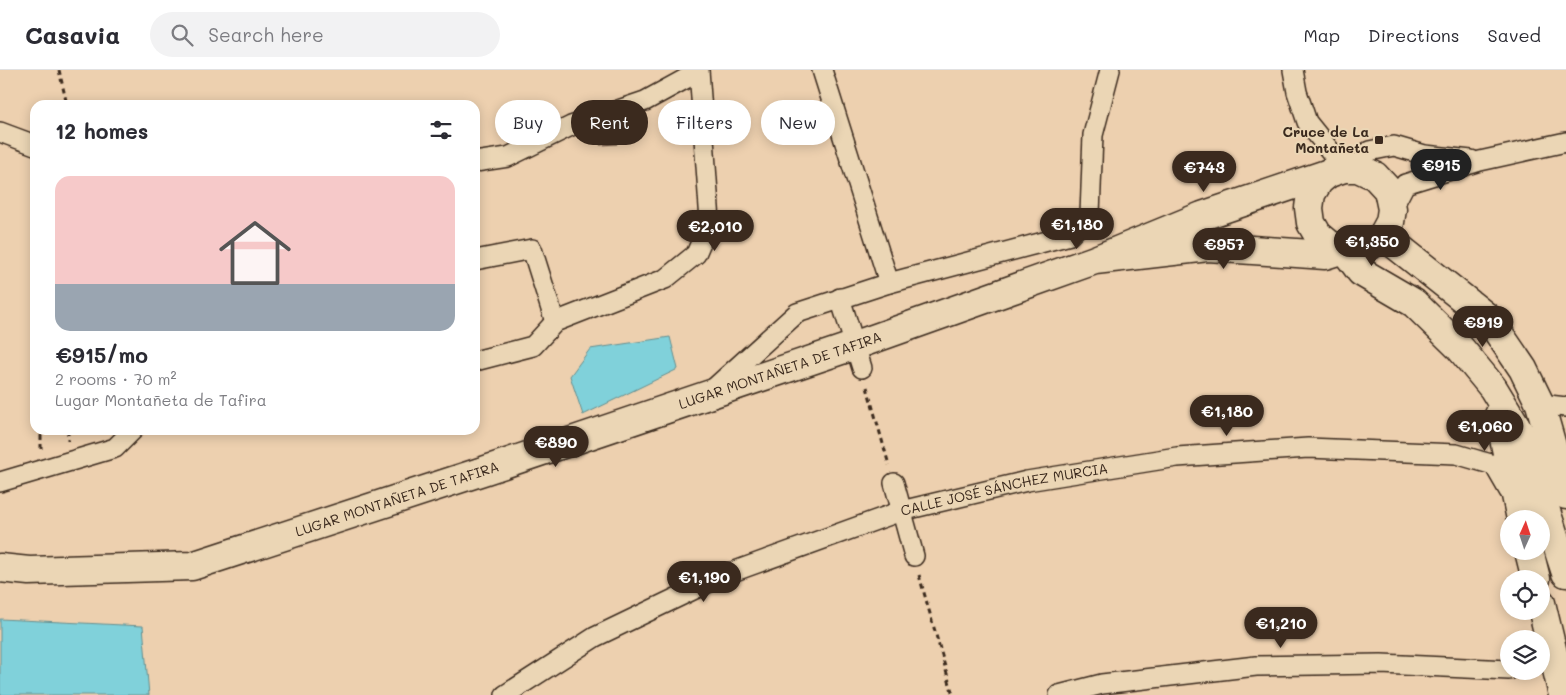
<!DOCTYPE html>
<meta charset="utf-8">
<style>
:root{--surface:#fff;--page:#f2f2f3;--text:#2b2b33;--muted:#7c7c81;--line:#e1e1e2;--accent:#3b2a1e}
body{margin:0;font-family:Mali,sans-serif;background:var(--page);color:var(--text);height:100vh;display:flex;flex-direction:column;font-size:19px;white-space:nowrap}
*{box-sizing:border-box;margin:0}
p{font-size:16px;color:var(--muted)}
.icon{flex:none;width:28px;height:28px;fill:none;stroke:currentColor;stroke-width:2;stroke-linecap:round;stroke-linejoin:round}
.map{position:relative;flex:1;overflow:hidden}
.details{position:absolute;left:30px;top:30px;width:450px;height:335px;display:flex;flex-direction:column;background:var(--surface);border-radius:15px;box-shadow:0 2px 12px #0003}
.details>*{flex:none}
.top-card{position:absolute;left:495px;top:30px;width:475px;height:45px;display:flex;gap:10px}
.needle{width:32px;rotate:3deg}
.fabs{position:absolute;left:1500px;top:440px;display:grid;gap:10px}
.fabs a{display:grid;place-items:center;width:50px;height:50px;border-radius:50%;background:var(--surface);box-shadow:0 2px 12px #0003;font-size:25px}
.price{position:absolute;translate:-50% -42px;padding:0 11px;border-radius:18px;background:var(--accent);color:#fff;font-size:16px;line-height:32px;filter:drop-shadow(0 1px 2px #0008)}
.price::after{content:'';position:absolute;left:50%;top:30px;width:15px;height:11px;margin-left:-8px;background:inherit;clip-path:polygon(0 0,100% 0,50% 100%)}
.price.current{background:#222;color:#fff}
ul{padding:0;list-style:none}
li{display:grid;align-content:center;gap:10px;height:265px;padding:0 25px}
li span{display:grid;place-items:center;height:155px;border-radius:15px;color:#555}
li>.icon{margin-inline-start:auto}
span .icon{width:90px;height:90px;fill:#fffc;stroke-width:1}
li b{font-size:21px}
h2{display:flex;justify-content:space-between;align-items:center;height:60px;padding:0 25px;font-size:21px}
.tag{padding:0 18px;border-radius:22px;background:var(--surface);box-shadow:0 2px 12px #0003;font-size:18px;line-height:45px}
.tag.current{background:var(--accent);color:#fff}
header{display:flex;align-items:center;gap:30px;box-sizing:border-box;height:70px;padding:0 25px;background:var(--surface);border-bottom:1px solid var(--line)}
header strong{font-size:24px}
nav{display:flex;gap:28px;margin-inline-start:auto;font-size:18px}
.search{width:350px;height:45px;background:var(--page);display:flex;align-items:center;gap:12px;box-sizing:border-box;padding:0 18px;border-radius:28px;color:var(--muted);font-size:19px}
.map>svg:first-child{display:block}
</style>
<header>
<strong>Casavia</strong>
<div class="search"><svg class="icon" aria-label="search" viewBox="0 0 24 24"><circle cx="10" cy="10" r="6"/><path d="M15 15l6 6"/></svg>Search here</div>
<nav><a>Map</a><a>Directions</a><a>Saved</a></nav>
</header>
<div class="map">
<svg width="1566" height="625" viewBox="0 0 1566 625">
<rect width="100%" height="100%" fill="#edd0af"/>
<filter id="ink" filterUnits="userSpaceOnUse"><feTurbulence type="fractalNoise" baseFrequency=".02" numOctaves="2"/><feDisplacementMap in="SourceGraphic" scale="10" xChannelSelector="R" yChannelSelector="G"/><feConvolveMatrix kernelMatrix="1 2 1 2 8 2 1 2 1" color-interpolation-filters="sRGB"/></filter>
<g filter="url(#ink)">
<!-- water -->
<path fill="#80d1da" stroke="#648e8f" d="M670,267L678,299L583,345L570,306L590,279Z
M0,549L143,556L149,625H0Z"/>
<!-- building -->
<path fill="#d5a98d" stroke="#3b2a1e" d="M599,58H616L617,74L600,75Z"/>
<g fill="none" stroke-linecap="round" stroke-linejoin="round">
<defs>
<g id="street">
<path d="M822,0L889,213"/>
<path d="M1293,0L1297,22L1307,52L1344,98"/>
<path d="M0,62L35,75"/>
<path d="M475,92L508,87L571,56L645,31L698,2"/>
<path d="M1358,98L1369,81L1394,76L1425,85L1471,90"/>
<path d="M1392,139L1405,114L1480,91L1566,72"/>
<path d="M475,190L532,179L555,252"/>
<path d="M840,228L862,298"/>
<path d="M475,291L533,276L555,252L665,209L696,184L710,151L699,0"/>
<path d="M712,320L797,243L889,213L1070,165L1090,144L1093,65L1110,0"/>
<path d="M1540,334L1566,337"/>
<path d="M0,412L115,378L133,360"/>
<path d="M894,413L914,486"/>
<path id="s1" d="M505,625L595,567L724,505L901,441L1027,411L1177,387L1308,378L1456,384L1494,395L1509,421"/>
<path d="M1059,625L1102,614L1256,596L1381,594L1509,600"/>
</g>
<g id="secondary">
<path d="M1330,102L1319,111L1311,124L1309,138L1311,153L1318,165L1330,175L1344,179L1361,202L1414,233L1460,278L1493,318L1521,364L1566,503"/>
<path d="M1383,165L1489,249L1523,299L1540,334L1566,425"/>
<path d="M1499,345L1521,449"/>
<path d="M1529,481L1536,509"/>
<path id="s2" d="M0,498L29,501L192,496L483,401L856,275L1095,190L1202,146L1344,98H1358L1375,106L1388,120L1392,139L1390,152L1383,165L1372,174L1358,179H1344L1325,185L1208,177L1095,190"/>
<path d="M1541,533L1563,625"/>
</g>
</defs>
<!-- street casing -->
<use href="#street" stroke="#3b2a1e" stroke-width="22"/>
<!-- secondary casing -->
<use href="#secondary" stroke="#3b2a1e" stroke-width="31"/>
<!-- path -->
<path stroke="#3b2a1e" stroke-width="3" stroke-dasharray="5 4" stroke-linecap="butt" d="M59,0L67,35
M867,317L889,395
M68,360V371
M41,379V360
M919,505L953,625"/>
<!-- street -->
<use href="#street" stroke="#ebd6b5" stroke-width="19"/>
<!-- secondary -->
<use href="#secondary" stroke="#ebd6b5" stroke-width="28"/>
</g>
</g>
<!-- markers -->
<rect fill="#3b2a1e" stroke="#ebd6b5" stroke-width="2" x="1374" y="65" width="10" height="10" rx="2.5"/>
<g text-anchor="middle" stroke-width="4" stroke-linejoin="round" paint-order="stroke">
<!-- poi labels -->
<g font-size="14" font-weight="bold" fill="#3b2a1e" stroke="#ebd6b5" text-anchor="end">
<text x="1369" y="67">Cruce de La<tspan x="1369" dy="16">Montañeta</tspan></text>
</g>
<!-- street labels -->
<g font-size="14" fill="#3b2a1e" stroke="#ebd6b5">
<text dy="5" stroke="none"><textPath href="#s2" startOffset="812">LUGAR MONTAÑETA DE TAFIRA</textPath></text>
<text dy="5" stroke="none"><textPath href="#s1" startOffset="544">CALLE JOSÉ SÁNCHEZ MURCIA</textPath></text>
<text dy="5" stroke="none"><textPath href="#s2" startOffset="408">LUGAR MONTAÑETA DE TAFIRA</textPath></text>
</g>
</g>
</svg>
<div class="fabs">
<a><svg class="needle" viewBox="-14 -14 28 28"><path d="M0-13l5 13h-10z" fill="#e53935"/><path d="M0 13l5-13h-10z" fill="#7c7c81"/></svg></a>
<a><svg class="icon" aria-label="locate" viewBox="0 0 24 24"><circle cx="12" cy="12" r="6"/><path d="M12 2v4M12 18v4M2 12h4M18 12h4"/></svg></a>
<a><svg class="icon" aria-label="layers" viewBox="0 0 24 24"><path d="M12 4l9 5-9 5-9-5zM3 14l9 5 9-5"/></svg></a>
</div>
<b class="price current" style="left:1441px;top:121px">€915</b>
<b class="price" style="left:1204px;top:123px">€743</b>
<b class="price" style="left:1077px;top:180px">€1,180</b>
<b class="price" style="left:715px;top:182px">€2,010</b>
<b class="price" style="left:1372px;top:197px">€1,350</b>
<b class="price" style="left:1224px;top:200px">€957</b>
<b class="price" style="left:1483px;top:278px">€919</b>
<b class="price" style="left:1227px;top:367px">€1,180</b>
<b class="price" style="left:1485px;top:382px">€1,060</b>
<b class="price" style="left:556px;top:398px">€890</b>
<b class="price" style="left:704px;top:533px">€1,190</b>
<b class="price" style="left:1281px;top:579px">€1,210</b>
<div class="top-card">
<a class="tag">Buy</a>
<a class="tag current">Rent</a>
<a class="tag">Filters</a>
<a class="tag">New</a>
</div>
<section class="details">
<h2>12 homes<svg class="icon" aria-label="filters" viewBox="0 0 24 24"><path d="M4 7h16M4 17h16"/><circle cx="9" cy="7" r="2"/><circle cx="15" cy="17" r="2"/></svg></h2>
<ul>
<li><span style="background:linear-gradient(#f6c9c9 70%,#9aa5b1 0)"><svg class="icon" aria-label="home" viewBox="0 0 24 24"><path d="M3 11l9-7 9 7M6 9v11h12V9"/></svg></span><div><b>€915/mo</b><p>2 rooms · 70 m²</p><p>Lugar Montañeta de Tafira</p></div></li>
</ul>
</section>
</div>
